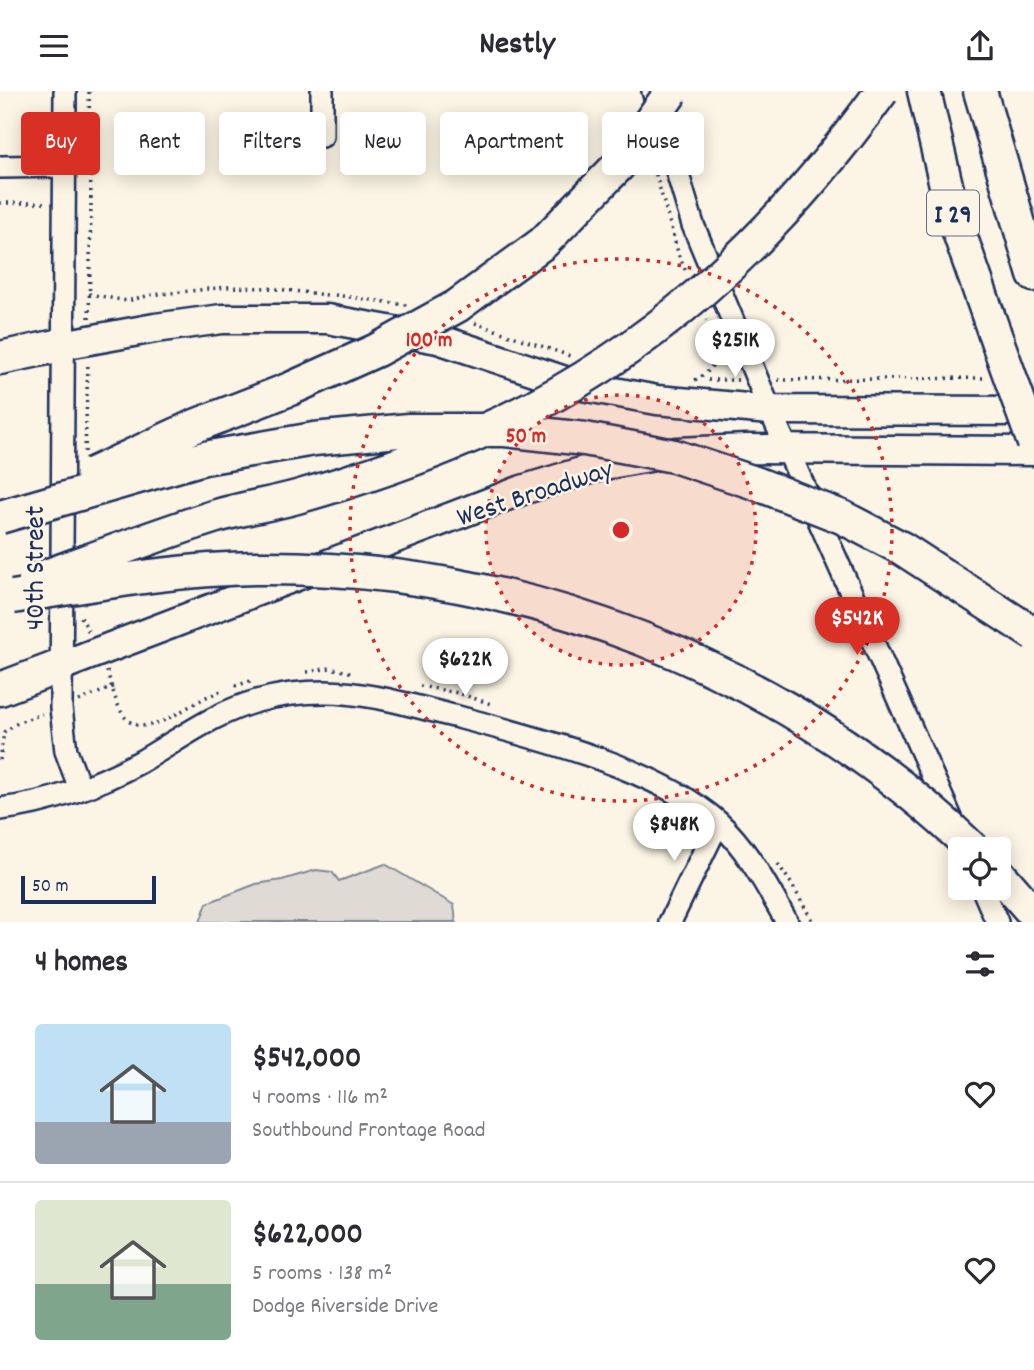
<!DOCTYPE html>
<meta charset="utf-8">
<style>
:root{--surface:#fff;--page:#f7f7f7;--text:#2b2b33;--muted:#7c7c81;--line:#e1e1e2;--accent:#d93025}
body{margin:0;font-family:Dekko,sans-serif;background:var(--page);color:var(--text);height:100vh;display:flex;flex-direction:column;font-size:26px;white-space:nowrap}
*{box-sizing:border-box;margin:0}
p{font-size:23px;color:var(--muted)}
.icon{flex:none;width:38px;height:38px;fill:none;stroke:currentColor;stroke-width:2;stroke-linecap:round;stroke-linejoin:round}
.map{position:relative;height:831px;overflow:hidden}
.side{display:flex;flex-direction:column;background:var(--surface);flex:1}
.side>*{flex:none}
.guide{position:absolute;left:21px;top:21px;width:992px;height:63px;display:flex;gap:14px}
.controls{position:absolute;left:948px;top:746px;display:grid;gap:14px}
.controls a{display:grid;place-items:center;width:63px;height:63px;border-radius:7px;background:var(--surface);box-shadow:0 4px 18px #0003;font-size:35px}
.scale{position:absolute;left:21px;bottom:18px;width:135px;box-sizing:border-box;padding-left:7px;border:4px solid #1b2f5e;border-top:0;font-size:19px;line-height:24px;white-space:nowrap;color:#1b2f5e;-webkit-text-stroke:5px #fcf5e5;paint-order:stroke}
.price{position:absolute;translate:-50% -60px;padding:0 16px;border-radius:24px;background:#fff;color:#222;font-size:23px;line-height:46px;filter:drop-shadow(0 2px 4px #0008)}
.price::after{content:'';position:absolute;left:50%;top:42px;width:21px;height:16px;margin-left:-10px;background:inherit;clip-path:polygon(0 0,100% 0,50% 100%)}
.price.selected{background:var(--accent);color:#fff}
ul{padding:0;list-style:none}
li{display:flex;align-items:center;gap:21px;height:175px;padding:0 35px}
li+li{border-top:2px solid var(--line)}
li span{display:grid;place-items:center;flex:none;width:196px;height:140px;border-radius:7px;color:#555}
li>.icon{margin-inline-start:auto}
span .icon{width:84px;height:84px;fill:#fffc;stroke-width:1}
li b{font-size:30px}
h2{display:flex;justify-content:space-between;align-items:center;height:84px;padding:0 35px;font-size:30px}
.tag{padding:0 24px;border-radius:7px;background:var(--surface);box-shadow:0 4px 18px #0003;font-size:24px;line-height:63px}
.tag.selected{background:var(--accent);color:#fff}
header{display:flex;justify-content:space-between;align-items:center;height:91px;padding:0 35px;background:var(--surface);font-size:32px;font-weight:800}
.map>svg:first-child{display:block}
</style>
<header><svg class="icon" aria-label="menu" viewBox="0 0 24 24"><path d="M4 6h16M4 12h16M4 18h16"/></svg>Nestly<svg class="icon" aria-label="share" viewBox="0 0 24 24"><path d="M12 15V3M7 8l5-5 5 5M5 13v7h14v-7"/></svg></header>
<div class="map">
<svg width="1034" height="831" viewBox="0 0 1034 831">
<rect width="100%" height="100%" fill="#fcf5e5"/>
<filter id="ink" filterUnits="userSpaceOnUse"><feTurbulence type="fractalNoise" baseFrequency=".0143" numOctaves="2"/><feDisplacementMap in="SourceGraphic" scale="14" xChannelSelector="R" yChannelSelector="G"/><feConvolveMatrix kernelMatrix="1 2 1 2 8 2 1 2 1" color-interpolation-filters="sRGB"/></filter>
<g filter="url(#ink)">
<!-- green -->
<path fill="#dfdbd4" stroke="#7d8599" stroke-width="2" d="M385,773L454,814L456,831H200L207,812L256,793L282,789L316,779L332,781L339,790Z"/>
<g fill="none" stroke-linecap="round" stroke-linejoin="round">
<defs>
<path id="minor" d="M65,0L61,617L66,660L80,698
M322,0V45
M653,0L693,134L770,319L956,738
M0,76L65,75
M0,718C47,713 98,694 140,671C179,649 213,622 257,610C278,604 302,601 325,601C368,601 413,615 454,625C534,646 657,677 718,731C748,758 767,796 787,831
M982,796L997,831
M670,831L718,732"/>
<path id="major" d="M62,254L155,237L222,228H327L438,248L577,294L657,309L770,319L1034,320
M61,575L522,399L604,374L677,361L747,358L1034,360"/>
<path id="highway" d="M924,0L953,124L994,241
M980,0L1034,184
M0,267L62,254
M0,598L61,575
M999,783L1034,823"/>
</defs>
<!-- minor casing -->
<use href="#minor" stroke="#1b2f5e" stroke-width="26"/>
<!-- major casing -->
<use href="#major" stroke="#1b2f5e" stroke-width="33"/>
<!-- highway casing -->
<use href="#highway" stroke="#1b2f5e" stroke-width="37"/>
<!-- path -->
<path stroke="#1b2f5e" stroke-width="3.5" stroke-dasharray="2 5" stroke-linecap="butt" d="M89,1L91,112L89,229
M652,70L679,165L687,183
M0,112H47
M89,203L127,210L151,204L228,196L268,197L327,204
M335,204L407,214
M475,232L570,265
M695,289C724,275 717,254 706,229
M708,289H738
M778,289L987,287
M85,361L88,271
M81,526L89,541
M107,580C111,593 115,610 122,622C140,653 180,619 201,609C207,605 214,603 221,600
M307,581L330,577L354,582
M235,595L254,589
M420,595L458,602L494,614
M79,610L113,596
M0,669L4,641L19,631L42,623
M778,773L791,792L813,831"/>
<!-- minor -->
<use href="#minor" stroke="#fcf5e5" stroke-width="21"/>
<!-- major -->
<use href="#major" stroke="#fcf5e5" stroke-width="28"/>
<!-- highway -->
<use href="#highway" stroke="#fcf5e5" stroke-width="32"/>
<defs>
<path id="highway-bridge" d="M994,241L1034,352
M92,383L195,335L290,298L377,259L457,215L543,152L619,74L672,0
M0,426L204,367L314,348L409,339H505L585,348L674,365L755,392L842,426L903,458L1034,543
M35,489C93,468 151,446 210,427C238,418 268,414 297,406C357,389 418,368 476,343C645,270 775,148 882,0
M13,506C93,494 174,478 255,477C520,474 782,575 973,758"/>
</defs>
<!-- highway-bridge casing -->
<use href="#highway-bridge" stroke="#1b2f5e" stroke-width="37" stroke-linecap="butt"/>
<!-- highway-bridge -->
<use href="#highway-bridge" stroke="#fcf5e5" stroke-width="32"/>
</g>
</g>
<!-- distance rings -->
<circle cx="621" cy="439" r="135" fill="#d62828" fill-opacity=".12"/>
<g fill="none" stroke="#d62828" stroke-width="3.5" stroke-dasharray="3.5 7">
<circle cx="621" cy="439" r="135"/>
<circle cx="621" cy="439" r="271"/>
</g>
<g text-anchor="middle" stroke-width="5" stroke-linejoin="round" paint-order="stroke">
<!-- shield labels -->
<rect fill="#fcf5e5" stroke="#5e6a86" stroke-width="2" x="927" y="99.5" width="52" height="45" rx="5"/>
<g font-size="26" font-weight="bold" fill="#1b2f5e">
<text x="953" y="131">I 29</text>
</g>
<!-- street labels -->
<g font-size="28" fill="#1b2f5e" stroke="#fcf5e5">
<text transform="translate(534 400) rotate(-18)" y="10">West Broadway</text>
<text transform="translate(33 477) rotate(-90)" y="10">40th Street</text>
</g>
</g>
<circle cx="621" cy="439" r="10" fill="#d62828" stroke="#fcf5e5" stroke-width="3.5"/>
<g font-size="21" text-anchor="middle" font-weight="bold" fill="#d62828" stroke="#fcf5e5" stroke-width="5" stroke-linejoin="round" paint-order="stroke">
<text x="429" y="255">100 m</text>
<text x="526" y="351">50 m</text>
</g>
</svg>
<div class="controls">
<a><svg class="icon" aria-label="locate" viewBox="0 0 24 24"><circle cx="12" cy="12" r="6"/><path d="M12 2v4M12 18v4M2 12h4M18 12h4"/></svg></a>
</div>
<div class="scale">50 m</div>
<b class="price" style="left:735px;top:288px">$251K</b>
<b class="price selected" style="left:857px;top:566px">$542K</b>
<b class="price" style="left:465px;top:607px">$622K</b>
<b class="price" style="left:674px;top:772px">$848K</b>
<div class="guide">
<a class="tag selected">Buy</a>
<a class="tag">Rent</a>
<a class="tag">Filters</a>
<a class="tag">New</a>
<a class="tag">Apartment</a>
<a class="tag">House</a>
</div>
</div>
<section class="side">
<h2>4 homes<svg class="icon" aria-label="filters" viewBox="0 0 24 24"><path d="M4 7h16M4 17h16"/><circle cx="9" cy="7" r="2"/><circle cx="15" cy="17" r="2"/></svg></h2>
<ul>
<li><span style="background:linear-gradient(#bfe0f5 70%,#9aa5b1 0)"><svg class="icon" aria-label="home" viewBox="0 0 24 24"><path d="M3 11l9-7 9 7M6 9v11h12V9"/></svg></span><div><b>$542,000</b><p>4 rooms · 116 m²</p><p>Southbound Frontage Road</p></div><svg class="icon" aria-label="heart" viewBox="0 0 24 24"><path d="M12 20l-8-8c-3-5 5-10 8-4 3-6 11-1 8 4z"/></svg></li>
<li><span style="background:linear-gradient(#dfe7d0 60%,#7fa58c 0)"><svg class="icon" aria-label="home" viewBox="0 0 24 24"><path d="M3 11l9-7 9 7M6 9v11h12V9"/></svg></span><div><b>$622,000</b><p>5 rooms · 138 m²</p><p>Dodge Riverside Drive</p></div><svg class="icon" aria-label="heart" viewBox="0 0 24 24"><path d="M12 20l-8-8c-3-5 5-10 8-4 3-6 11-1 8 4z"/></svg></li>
</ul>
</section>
